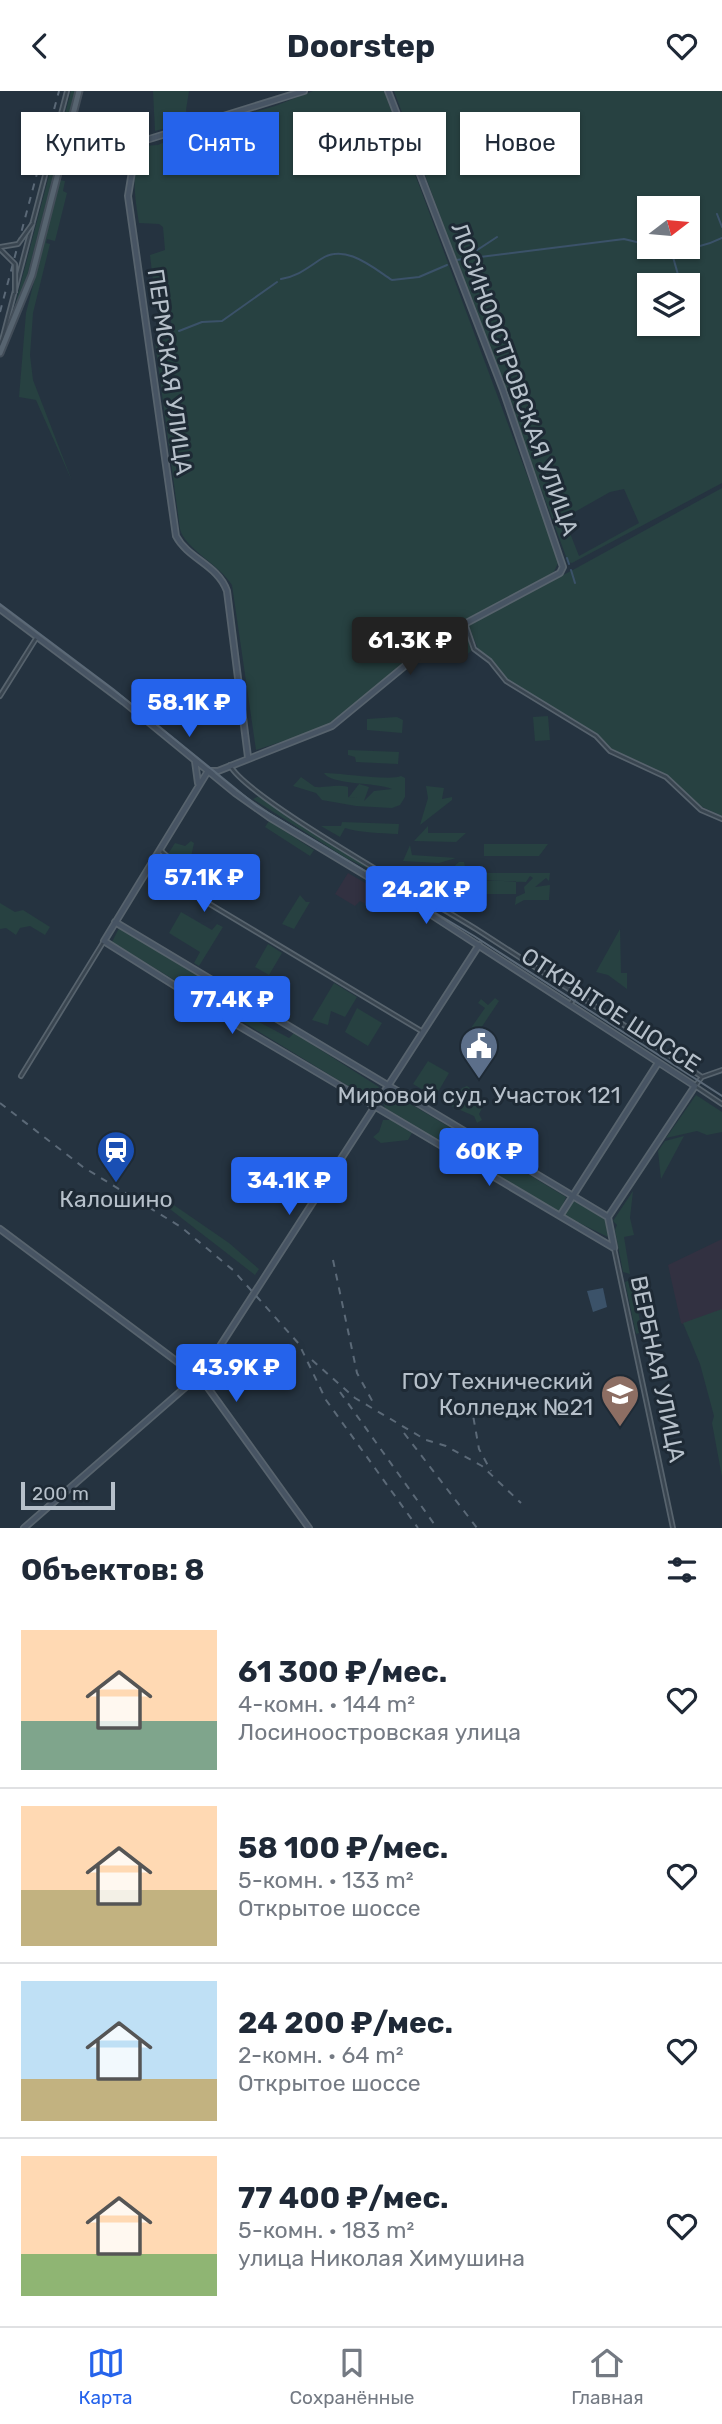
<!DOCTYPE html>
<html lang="ru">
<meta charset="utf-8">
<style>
:root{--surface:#fff;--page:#f2f2f3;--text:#1f2937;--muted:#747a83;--line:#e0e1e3;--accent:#2563eb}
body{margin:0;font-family:Rubik,sans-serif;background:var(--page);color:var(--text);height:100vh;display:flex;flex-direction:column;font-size:26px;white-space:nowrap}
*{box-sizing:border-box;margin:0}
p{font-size:23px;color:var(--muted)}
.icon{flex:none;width:38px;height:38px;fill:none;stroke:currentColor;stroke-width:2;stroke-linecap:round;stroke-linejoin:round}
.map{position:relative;height:1437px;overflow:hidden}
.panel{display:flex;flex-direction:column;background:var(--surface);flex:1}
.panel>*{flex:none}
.guide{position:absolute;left:21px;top:21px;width:681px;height:63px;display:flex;gap:14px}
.needle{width:46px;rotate:74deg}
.controls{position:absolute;left:637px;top:105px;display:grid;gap:14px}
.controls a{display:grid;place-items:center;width:63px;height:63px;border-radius:0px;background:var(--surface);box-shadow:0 2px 5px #0004;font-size:35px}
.scale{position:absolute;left:21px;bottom:18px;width:94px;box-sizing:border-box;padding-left:7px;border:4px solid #b6c0ca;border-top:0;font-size:19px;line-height:24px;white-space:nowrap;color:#b6c0ca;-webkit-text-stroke:5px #1e2a35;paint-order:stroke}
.price{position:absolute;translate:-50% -60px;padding:0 16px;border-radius:7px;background:var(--accent);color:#fff;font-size:23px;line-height:46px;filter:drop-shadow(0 2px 4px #0008)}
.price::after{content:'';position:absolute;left:50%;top:42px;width:21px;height:16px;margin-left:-10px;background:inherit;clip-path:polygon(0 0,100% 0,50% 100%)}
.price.selected{background:#222;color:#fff}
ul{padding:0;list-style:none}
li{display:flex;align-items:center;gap:21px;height:175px;padding:0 21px}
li+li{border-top:2px solid var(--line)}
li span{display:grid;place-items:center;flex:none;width:196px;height:140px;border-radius:0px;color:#555}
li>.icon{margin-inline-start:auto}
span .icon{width:84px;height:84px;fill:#fffc;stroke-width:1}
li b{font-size:30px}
h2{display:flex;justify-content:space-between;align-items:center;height:84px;padding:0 21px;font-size:30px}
.tag{padding:0 24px;border-radius:0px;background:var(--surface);box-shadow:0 2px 5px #0004;font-size:24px;line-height:63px}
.tag.selected{background:var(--accent);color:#fff}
header{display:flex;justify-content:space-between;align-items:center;height:91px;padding:0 21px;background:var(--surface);font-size:32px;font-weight:700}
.tabs{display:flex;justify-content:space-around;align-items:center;height:98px;border-top:2px solid var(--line);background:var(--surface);font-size:19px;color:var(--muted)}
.tabs a{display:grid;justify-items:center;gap:4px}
.tabs .selected{color:var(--accent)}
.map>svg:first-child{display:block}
</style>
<header><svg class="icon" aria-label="back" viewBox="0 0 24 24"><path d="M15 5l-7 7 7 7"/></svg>Doorstep<svg class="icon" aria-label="heart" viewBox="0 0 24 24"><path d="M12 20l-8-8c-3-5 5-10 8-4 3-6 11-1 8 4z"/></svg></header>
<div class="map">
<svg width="722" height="1437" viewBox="0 0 722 1437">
<rect width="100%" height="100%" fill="#253340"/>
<!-- medical -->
<path fill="#323141" d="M348,782L390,806L382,821L360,810L355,815L335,803Z
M722,1148V1227L690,1237L681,1232L668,1174Z"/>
<!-- green -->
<path fill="#274141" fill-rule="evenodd" d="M71,0H75L26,189L12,226Z
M153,0H220H189L186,19L189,31L155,40Z
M313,0H384L559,470L553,483L440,544L333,634L256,659L232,494C219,473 185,458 180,438L155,251L173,246L171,230L163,216L156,215L150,164L165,159L163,136L159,133L139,132C135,108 130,77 143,55L158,54L179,44L275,15Z
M394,0H722V392L572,472L568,471ZM649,117H688V156H649ZM649,194H688V233H649ZM624,398L639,432L579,465L564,427L610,401Z
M60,89L65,90L63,100L67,102L55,150L47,148L46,152L50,153L33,222L30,264L33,289L72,390L36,309L19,306L26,222Z
M722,397V725L700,715L660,680L611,658L597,643L507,588L491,569L479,560L467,532L571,480Z
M463,537L467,542L471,560L463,567L460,555L430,560Z
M548,625L550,649L535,650L533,626Z
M397,626L403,629L402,642L367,639V628Z
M348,659L399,661L398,673L356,671L355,666L348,664Z
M324,682C341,682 390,690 401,685L405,687V706L400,714L392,717L356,715L322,709L316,702L293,695L301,686L315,696C327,697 335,693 348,696V706L360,707L349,706L359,693L369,696L364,710L374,700L392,698C376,691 330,694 324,682Z
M426,695L444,697L442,708L452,706V709L420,734L428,707Z
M259,705L382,783L381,784L346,767L253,708Z
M269,730L314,759L310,765L265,736Z
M342,731L399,733L398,743C380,742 362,742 345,737L340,746L321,735H341Z
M428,735V742H466L456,751L414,750Z
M191,750L194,752L191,766L179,784L168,763L175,752L185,755Z
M484,753H548L539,765H484Z
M410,754L412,764L456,767L439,772L403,770Z
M459,771H464L470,797H459L455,790L437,791Z
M479,782H550L549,790L546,787L535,796L550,794L549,809H524L515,814L516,806L525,802L524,796L533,787L530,785L526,791L478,789Z
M483,790H516V803H483Z
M300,804L306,811H310L294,838L282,833Z
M0,812L15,821L23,819L50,836L45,844L30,835L20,837L16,844L6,837L0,838Z
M181,821L212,839L217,833L223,836L199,875L194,872L200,861L169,842Z
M119,837L242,911L237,919L289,947L294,942L379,996L371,1009L112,851Z
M620,838L621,882H627V898L608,884L596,881Z
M268,853L282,862L269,884L255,876Z
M334,892L357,906L345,926L331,920L328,934L312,929Z
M495,907L499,910L477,943L471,937L485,917L478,912L481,908L488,914Z
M357,917L382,932L368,955L345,941Z
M428,970L449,982L435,1006L413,993Z
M467,995L486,1009L479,1023L482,1029L477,1032L474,1025L451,1015L462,997Z
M388,1003H394L566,1106L560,1121L385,1017L383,1011Z
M696,1004L722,1021V1041L707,1044L697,1040L666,1047Z
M383,1029H391L412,1042L408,1049L381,1052L373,1046L379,1041Z
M684,1045L661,1088L658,1060L665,1050Z
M633,1100L630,1127L634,1144L624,1146L630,1183L623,1181L615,1139L617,1134L613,1130Z
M155,1101L229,1152L259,1178L255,1184L157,1108Z
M572,1109L605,1128L608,1146L563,1124Z
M632,1188L642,1241L636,1243L625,1191Z
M722,1218V1386L712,1332L714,1325L700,1273L683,1232Z"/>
<!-- water -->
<path fill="#3b5269" d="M603,1197L607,1216L593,1221L587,1200Z"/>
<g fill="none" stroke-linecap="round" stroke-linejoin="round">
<!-- stream -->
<path stroke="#3b5269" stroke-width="2" d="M717,123L722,136
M657,156C679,160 702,157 722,147
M671,159L681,194
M465,167L497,146
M456,169L624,148L649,154
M281,188C298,185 306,178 321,168C345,152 372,176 392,189L419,186L447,174
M179,240L202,231L222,230L277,191
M567,467L569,473
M571,479L575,492"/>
<defs>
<path id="street" d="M1,253L67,0
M465,532L474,558L490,570L506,590L596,645L610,660L666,686L701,719L722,728
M0,605L37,546
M230,674C244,706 435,812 476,838C552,887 628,936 702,986
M160,759L169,767L183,797L423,941
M570,914L576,903
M722,979L702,986L695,995L722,1013
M21,985L104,850
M614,1157L673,1437"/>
<path id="secondary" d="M0,518L124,611L235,702L269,726L430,823L695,995L608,1126
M248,666L227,500C218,474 188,468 176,445L128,105L135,62L143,50L304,0
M195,670L198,692
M208,680L104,850L239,935L614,1157
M209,680H218L332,635L440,546L560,482L563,476L503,299L388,0
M115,831L608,1126
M560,1125L658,972
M608,1126L614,1156
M0,1138L203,1290L309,1437
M24,1437L204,1280L479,854"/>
<path id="primary" d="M0,262L32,184L79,0"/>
</defs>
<!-- street casing -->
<use href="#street" stroke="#57636d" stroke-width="6"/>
<!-- secondary casing -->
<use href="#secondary" stroke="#57636d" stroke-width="8"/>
<!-- primary casing -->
<use href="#primary" stroke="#434e59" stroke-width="9"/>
<!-- street -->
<use href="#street" stroke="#394550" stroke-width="2.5"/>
<!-- secondary -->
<use href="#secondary" stroke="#475463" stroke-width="4.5"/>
<!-- primary -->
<use href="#primary" stroke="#576470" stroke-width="5"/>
<!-- tram -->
<path stroke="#5b6977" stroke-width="2" d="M0,513L113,598L257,715L474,845L722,1005"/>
<!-- rail -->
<path stroke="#5b6977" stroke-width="2" stroke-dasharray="7 7" stroke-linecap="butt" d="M0,221L59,0
M0,1012L83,1076L181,1136L233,1179L299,1253L326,1309L418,1437
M333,1169L357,1282L375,1315
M312,1269L355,1307L426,1349L446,1355L482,1375L521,1412
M340,1301L437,1437
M471,1313L479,1358L491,1380
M404,1342L477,1437"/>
<defs>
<path id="street-bridge" d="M0,156L18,153L33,132
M0,158L15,173V202"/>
</defs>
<!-- street-bridge casing -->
<use href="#street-bridge" stroke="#57636d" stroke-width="6" stroke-linecap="butt"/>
<!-- street-bridge -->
<use href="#street-bridge" stroke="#394550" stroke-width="2.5"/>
</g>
<!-- icons -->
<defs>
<symbol id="civic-pin" viewBox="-11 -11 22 30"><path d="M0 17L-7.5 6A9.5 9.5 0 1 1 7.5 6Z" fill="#5c6f8a" stroke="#1e2a35"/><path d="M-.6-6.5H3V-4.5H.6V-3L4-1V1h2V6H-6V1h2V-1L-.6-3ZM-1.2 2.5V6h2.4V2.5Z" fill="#fff"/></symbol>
<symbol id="station-pin" viewBox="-11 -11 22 30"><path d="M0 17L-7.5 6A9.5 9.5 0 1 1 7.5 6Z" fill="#1a4fb4" stroke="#1e2a35"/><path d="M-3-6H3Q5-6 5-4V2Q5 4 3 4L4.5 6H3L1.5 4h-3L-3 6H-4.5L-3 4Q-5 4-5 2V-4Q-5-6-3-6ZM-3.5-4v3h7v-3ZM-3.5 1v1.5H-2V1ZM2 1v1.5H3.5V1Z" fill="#fff"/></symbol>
<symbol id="university-pin" viewBox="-11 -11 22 30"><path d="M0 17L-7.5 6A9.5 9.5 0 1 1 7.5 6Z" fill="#8d6e63" stroke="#1e2a35"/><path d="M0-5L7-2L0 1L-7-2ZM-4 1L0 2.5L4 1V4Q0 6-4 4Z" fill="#fff"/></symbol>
</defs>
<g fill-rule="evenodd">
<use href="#civic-pin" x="457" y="933" width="44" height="60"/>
<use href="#station-pin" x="94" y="1037" width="44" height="60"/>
<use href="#university-pin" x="598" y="1281" width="44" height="60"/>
</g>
<g text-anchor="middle" stroke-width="6" stroke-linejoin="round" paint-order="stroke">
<!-- street labels -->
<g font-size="23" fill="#b6c0ca" stroke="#1e2a35">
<text transform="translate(170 281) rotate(82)" y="8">ПЕРМСКАЯ УЛИЦА</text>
<text transform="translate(515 288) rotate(70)" y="8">ЛОСИНООСТРОВСКАЯ УЛИЦА</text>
<text transform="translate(611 919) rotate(33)" y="8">ОТКРЫТОЕ ШОССЕ</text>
<text transform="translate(658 1278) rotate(78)" y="8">ВЕРБНАЯ УЛИЦА</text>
</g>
<!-- poi labels -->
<g font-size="23" fill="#b6c0ca" stroke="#1e2a35">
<text x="479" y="1012">Мировой суд. Участок 121</text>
<text x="116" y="1116">Калошино</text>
<text x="593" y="1298" text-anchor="end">ГОУ Технический<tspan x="593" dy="26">Колледж №21</tspan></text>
</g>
</g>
</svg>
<div class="controls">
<a><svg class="needle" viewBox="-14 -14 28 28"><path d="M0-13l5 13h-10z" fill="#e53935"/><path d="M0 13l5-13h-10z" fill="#747a83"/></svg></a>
<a><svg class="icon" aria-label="layers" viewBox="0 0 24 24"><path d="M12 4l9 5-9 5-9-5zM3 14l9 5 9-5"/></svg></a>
</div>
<div class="scale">200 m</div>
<b class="price selected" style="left:410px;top:586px">61.3K ₽</b>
<b class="price" style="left:189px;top:648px">58.1K ₽</b>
<b class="price" style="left:204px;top:823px">57.1K ₽</b>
<b class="price" style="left:426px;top:835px">24.2K ₽</b>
<b class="price" style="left:232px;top:945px">77.4K ₽</b>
<b class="price" style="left:489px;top:1097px">60K ₽</b>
<b class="price" style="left:289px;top:1126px">34.1K ₽</b>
<b class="price" style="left:236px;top:1313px">43.9K ₽</b>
<div class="guide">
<a class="tag">Купить</a>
<a class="tag selected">Снять</a>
<a class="tag">Фильтры</a>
<a class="tag">Новое</a>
</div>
</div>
<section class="panel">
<h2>Объектов: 8<svg class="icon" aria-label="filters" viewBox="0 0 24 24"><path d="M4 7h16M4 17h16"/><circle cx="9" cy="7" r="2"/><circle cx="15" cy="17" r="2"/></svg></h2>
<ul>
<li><span style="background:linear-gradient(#ffd9b3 65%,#7fa58c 0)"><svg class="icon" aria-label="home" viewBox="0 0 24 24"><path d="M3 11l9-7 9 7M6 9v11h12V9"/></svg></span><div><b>61 300 ₽/мес.</b><p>4-комн. · 144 m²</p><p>Лосиноостровская улица</p></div><svg class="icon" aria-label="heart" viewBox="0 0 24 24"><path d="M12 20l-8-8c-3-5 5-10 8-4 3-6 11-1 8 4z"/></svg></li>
<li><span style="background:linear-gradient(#ffd9b3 60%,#c2b280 0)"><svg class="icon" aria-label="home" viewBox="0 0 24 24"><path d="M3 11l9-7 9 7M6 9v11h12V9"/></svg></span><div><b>58 100 ₽/мес.</b><p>5-комн. · 133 m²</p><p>Открытое шоссе</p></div><svg class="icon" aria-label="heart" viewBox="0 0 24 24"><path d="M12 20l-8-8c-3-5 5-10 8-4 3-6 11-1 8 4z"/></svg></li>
<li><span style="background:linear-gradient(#bfe0f5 70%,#c2b280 0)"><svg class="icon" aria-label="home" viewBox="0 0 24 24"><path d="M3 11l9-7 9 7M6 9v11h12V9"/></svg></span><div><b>24 200 ₽/мес.</b><p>2-комн. · 64 m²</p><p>Открытое шоссе</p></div><svg class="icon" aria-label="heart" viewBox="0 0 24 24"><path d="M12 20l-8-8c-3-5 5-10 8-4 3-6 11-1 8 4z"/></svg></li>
<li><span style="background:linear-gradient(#ffd9b3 70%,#8fb573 0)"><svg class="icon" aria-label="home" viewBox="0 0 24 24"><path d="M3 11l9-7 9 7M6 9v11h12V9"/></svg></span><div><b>77 400 ₽/мес.</b><p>5-комн. · 183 m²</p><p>улица Николая Химушина</p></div><svg class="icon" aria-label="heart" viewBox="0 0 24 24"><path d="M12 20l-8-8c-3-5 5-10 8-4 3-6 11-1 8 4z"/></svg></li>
</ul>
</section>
<nav class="tabs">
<a class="selected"><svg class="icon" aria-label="map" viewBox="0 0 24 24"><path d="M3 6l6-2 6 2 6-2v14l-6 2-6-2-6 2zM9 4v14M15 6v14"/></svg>Карта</a>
<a><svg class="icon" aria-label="saved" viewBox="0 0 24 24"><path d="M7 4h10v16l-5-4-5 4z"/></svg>Сохранённые</a>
<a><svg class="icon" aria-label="home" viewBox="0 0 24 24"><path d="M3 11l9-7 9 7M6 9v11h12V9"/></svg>Главная</a>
</nav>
